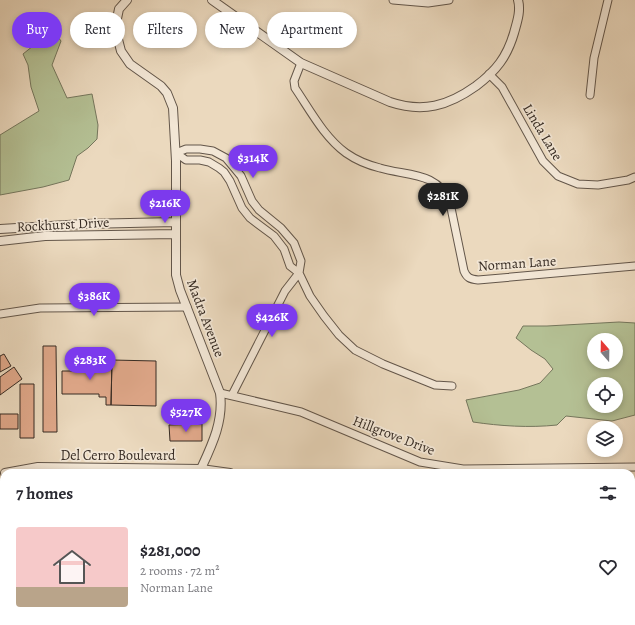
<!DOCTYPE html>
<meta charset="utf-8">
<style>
:root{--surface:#fff;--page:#f7f7f7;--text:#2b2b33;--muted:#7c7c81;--accent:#7c3aed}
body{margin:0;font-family:Alegreya,serif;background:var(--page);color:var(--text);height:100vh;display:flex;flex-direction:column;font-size:15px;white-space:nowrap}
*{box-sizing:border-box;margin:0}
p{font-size:13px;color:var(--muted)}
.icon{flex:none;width:22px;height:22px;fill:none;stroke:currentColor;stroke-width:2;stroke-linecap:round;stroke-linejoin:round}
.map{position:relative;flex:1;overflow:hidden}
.drawer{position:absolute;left:0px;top:469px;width:635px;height:156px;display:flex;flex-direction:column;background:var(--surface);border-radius:12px 12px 0 0;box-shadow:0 2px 6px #0003}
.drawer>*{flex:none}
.top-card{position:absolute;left:12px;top:12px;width:400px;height:36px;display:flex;gap:8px}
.needle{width:26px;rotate:340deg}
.fabs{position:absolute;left:587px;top:333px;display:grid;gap:8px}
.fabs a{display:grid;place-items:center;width:36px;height:36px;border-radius:50%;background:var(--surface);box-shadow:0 2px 6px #0003;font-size:20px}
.price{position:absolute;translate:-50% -34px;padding:0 9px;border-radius:14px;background:var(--accent);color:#fff;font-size:13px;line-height:26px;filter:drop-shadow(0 1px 2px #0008)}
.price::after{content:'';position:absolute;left:50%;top:24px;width:12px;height:9px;margin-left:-6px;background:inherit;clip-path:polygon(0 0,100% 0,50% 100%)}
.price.current{background:#222;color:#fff}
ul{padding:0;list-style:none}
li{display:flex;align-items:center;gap:12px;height:100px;padding:0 16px}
li span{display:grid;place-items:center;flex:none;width:112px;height:80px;border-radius:4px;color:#555}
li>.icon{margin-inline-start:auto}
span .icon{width:48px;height:48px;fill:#fffc;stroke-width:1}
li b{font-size:17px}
h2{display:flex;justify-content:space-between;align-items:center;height:48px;padding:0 16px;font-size:17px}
.tag{padding:0 14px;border-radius:18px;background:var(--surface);box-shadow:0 2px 6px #0003;font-size:14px;line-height:36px}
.tag.current{background:var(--accent);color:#fff}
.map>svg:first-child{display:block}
</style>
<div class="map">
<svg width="635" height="625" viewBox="0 0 635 625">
<rect width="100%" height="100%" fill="#ebd9be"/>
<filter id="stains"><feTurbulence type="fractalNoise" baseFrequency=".005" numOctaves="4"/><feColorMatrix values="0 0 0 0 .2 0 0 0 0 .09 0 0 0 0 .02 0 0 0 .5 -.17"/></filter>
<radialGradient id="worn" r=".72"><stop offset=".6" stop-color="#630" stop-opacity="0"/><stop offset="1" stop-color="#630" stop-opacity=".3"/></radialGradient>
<!-- green -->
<path fill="#b4c094" stroke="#75765c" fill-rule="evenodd" d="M53,30L61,41L52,65L67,98L92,94L98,125L97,139L88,148L77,156L69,180L43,187L0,195V135L39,111L31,87L28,65L23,54Z
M619,322L635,323V415L612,421L566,416L557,425C529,428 500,426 473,422L466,400L519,390L540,383L553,369L545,359L531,350L516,338L523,326H547ZM594,340H616V362H594ZM594,384H616V406H594Z
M243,621H367L366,625H248Z"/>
<!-- water -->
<path fill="#9cb7bc" stroke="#737f7f" d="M312,621H334V625H312Z"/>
<!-- building -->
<path fill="#e0a88a" stroke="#362b23" d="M43,346H56L57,432H43Z
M4,354L11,366L0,372V356Z
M92,360H112L111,405H106V397H99V394H62V371H92Z
M112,360L156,361V406L111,405Z
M14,367L22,379L0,395V377Z
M20,384H34V438H20Z
M0,414H18V429H0Z
M202,424V441H170L169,425Z
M4,497V521L0,522V498Z"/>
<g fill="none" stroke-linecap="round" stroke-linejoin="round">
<defs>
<path id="minor" d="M393,0L428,3L449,0
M301,63L294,81L295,88C310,110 324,137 346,153C356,160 368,165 380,168C406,176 438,171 450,203L464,271C467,278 470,279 478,280L635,266
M489,74L502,87L543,161L558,176L578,184L598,185L628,180L635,177
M590,95L594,58L608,0
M176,153L186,160H200L209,162L219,168L224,172L230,181L242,208L250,218L274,236L284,249L290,266L299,273L310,296L324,316L339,335L355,350L383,364L435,385L452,386
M176,153L186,149H200L213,151L226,158L241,176L252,201L259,210L281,228L294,243L301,261L299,273L285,291L232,395
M0,314L40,308L187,307
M220,393L301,412L420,462L463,469L635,467
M112,621V625
M37,625L38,621
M187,625V621
M413,625V621
M564,625L566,621"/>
<path id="tertiary" d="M127,0L119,9L115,28L121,51L130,64L161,86L167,93L173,108L176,161V275L180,290L220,393C224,422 211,447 199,473
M212,0L301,63L390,102C423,113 448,106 476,86C496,71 507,57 514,33C517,22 521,11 518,0
M0,229L84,224L175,222
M0,241L45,236L176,234
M5,473L38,467L201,469L230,473
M0,486L4,485
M631,543H635
M631,557H635
M206,621L210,625"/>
</defs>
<!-- minor casing -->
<use href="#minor" stroke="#63564a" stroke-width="9"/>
<!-- tertiary casing -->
<use href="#tertiary" stroke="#63564a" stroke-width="10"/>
<!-- minor -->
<use href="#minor" stroke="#f2e6d5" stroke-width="7"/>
<!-- tertiary -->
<use href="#tertiary" stroke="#f2e6d5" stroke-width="8"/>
</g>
<g text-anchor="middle" stroke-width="3.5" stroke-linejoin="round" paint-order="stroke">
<!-- street labels -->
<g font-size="14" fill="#362b23" stroke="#f2e6d5">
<text transform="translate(543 132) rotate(59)" y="5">Linda Lane</text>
<text transform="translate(63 224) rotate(-3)" y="5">Rockhurst Drive</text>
<text transform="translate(517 263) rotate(-4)" y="5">Norman Lane</text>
<text transform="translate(206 318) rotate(69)" y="5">Madra Avenue</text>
<text transform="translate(394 435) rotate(21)" y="5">Hillgrove Drive</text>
<text x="118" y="460">Del Cerro Boulevard</text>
</g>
</g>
<rect width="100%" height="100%" filter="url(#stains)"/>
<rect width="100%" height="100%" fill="url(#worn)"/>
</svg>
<div class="fabs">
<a><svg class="needle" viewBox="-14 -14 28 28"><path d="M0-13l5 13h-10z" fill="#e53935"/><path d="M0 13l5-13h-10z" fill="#7c7c81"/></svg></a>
<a><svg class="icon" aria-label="locate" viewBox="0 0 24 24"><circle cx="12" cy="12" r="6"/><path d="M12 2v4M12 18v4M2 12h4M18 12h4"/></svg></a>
<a><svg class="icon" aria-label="layers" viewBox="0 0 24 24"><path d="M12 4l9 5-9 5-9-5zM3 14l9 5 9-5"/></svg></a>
</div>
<b class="price" style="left:253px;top:179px">$314K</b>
<b class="price current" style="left:443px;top:217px">$281K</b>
<b class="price" style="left:165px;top:224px">$216K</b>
<b class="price" style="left:94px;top:317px">$386K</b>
<b class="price" style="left:272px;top:338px">$426K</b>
<b class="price" style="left:90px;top:381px">$283K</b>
<b class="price" style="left:186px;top:433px">$527K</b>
<div class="top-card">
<a class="tag current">Buy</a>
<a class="tag">Rent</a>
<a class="tag">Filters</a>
<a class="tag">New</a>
<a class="tag">Apartment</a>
</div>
<section class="drawer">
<h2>7 homes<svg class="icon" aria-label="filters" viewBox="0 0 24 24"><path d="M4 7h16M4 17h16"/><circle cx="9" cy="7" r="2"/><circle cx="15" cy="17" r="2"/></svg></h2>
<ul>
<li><span style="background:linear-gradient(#f6c9c9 75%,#b9a48a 0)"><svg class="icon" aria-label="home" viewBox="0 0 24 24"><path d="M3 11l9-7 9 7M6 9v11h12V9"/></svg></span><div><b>$281,000</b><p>2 rooms · 72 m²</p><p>Norman Lane</p></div><svg class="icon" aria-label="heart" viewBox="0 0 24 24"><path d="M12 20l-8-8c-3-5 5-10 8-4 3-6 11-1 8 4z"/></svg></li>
</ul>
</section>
</div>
